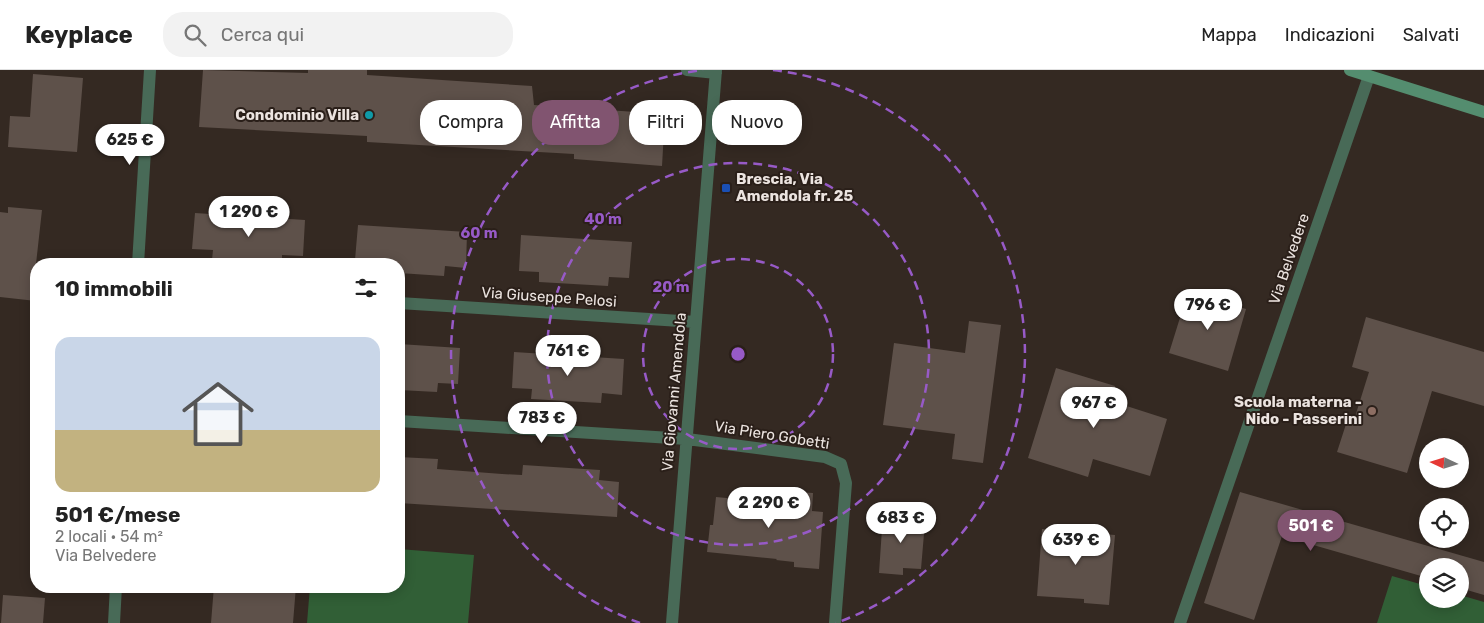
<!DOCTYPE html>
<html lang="it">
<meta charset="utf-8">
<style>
:root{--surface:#fff;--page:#f2f2f2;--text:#222;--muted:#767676;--line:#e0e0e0;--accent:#815470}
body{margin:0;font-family:Rubik,sans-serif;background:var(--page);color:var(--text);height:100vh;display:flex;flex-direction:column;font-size:19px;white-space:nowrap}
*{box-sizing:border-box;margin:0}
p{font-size:16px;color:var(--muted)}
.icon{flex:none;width:28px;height:28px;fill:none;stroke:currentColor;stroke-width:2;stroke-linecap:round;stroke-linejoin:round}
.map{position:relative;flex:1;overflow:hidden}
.drawer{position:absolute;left:30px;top:188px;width:375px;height:335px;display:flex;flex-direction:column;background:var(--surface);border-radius:20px;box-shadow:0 2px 12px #0003}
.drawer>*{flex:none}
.top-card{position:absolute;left:420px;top:30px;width:475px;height:45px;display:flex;gap:10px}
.needle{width:32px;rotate:274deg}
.controls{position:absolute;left:1419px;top:368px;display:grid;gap:10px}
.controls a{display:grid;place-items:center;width:50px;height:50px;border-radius:50%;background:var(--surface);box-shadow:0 2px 12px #0003;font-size:25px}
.price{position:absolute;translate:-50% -42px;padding:0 11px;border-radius:18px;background:#fff;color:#222;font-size:16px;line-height:32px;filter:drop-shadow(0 1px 2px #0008)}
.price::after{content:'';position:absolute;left:50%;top:30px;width:15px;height:11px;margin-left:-8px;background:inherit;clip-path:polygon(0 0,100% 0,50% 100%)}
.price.selected{background:var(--accent);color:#fff}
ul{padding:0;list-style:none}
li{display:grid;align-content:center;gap:10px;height:265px;padding:0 25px}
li+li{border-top:1px solid var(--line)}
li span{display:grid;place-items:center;height:155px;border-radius:15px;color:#555}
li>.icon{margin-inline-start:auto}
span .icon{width:90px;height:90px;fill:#fffc;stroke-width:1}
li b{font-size:21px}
h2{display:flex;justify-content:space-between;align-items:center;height:60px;padding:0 25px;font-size:21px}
.chip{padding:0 18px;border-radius:20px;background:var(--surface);box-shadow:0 2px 12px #0003;font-size:18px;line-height:45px}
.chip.selected{background:var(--accent);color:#fff}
header{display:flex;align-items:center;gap:30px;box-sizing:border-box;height:70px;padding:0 25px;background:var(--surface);border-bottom:1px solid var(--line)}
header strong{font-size:24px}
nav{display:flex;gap:28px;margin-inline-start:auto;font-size:18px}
.search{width:350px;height:45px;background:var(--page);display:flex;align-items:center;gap:12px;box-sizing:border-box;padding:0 18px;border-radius:20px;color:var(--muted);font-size:19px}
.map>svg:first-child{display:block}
</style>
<header>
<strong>Keyplace</strong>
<div class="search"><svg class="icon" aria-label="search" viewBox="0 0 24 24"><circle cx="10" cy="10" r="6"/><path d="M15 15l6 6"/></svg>Cerca qui</div>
<nav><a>Mappa</a><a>Indicazioni</a><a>Salvati</a></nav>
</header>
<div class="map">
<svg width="1484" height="553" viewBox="0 0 1484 553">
<rect width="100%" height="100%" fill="#342922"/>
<!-- green -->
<path fill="#315f36" d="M399,479L474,485L468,553H307L310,516H399Z
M1392,506L1427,516L1428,529H1460V525L1484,532V553H1377Z"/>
<!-- building -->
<path fill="#5e514a" d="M203,0L308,3V0H367V5L532,16L534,35L665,44L662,96L574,89V84L367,72V66L199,57Z
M33,4L83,8L77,82L8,77L10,46L30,47Z
M8,137L42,140L36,194V231L0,227V142L8,143Z
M195,143L305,150L303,186L282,185V194L212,190L213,180L192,179Z
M358,155L467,162L466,198L445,196L444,206L399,203V194H375V192L355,190Z
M521,165L632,172L629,208L609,207L608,216L539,212V202L519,201Z
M1188,222L1246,239L1228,301L1169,283Z
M1366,247L1484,282V336L1432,321L1407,403L1337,382L1348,348L1354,350L1369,302L1352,297Z
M969,251L1001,255L983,393L952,389L955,364L883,355L894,273L965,283Z
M399,274L460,278L458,314L438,313L437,322L399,320Z
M514,282L624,289L622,325L602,323L601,333L531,329L532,319L512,318Z
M1056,298L1115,316L1111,331L1167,349L1150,406L1093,389L1088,407L1028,388Z
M399,387L438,389L437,399L502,404L522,405L523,395L600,400L599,410L619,412L617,447L399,433Z
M782,421L813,423L812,441L823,442L819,499L794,497V492L776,490L777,489L707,482L710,455H713L716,427L781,433Z
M1240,422L1484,492V525L1460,518V496H1428V508L1282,466L1254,550L1204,533Z
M883,444L908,445L907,451L925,452L921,499L903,498V505L879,503Z
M1042,459L1115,465L1109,535L1084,533V529L1037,526Z
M214,516H296L293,553H211Z
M3,525L45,528L43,553H1Z"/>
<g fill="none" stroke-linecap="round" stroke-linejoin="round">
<!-- minor -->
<path stroke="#486a57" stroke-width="12" d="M687,0L716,3
M138,194L150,0
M399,233L696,252
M399,351L687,369L825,387L841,394L846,413L835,553
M114,553L116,516
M672,553L716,0
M1180,553L1369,6"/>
<!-- secondary -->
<path stroke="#548d6f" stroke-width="12" d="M1350,0L1484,42"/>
</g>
<!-- distance rings -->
<g fill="none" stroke="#975ac7" stroke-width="2.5" stroke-dasharray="9 6">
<circle cx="738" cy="284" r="95"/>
<circle cx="738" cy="284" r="191"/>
<path d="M640 553A286 286 0 0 1 703 0M773 0A286 286 0 0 1 836 553"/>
</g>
<!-- markers -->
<circle fill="#0f9aa8" stroke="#2a1f19" stroke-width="2" cx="369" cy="45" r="5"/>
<rect fill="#1a4fb4" stroke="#2a1f19" stroke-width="2" x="721" y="113" width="10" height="10" rx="2.5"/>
<circle fill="#8d6e63" stroke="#2a1f19" stroke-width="2" cx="1372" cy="341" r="5"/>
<g text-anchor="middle" stroke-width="4" stroke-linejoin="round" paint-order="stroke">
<!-- poi labels -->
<g font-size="15" font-weight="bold" fill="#ece4e0" stroke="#2a1f19" text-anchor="end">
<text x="359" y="50">Condominio Villa</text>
<text x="736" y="114" text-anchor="start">Brescia, Via<tspan x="736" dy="17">Amendola fr. 25</tspan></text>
<text x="1362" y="337">Scuola materna -<tspan x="1362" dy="17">Nido - Passerini</tspan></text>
</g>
<!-- street labels -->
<g font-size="15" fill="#ece4e0" stroke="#2a1f19">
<text transform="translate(1289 189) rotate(-71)" y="5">Via Belvedere</text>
<text transform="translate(549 227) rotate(4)" y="5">Via Giuseppe Pelosi</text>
<text transform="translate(674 322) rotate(-85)" y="5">Via Giovanni Amendola</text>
<text transform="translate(772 365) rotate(9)" y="5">Via Piero Gobetti</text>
</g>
</g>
<circle cx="738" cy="284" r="8" fill="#975ac7" stroke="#2a1f19" stroke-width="2.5"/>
<g font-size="15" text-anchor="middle" font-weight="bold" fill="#975ac7" stroke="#2a1f19" stroke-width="4" stroke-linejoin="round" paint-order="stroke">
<text x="603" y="154">40 m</text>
<text x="479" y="168">60 m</text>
<text x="671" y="222">20 m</text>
</g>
</svg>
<div class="controls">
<a><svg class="needle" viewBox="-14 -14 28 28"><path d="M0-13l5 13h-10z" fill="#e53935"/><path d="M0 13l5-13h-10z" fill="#767676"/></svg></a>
<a><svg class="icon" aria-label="locate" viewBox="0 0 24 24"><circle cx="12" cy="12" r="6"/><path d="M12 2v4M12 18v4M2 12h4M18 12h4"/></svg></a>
<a><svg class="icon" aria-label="layers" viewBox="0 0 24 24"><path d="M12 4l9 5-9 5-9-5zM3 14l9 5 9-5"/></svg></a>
</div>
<b class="price" style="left:130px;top:96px">625 €</b>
<b class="price" style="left:249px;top:168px">1 290 €</b>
<b class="price" style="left:1208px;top:261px">796 €</b>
<b class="price" style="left:568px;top:307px">761 €</b>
<b class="price" style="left:1094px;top:359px">967 €</b>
<b class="price" style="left:542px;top:374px">783 €</b>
<b class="price" style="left:769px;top:459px">2 290 €</b>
<b class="price" style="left:901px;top:474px">683 €</b>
<b class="price selected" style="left:1311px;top:482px">501 €</b>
<b class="price" style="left:1076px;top:496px">639 €</b>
<div class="top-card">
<a class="chip">Compra</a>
<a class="chip selected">Affitta</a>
<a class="chip">Filtri</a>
<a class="chip">Nuovo</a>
</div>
<section class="drawer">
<h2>10 immobili<svg class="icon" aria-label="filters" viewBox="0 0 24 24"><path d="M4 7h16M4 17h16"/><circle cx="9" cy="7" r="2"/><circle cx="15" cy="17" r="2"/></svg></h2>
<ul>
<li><span style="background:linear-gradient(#c9d6e8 60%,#c2b280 0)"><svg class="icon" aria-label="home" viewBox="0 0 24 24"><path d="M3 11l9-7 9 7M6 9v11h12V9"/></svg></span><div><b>501 €/mese</b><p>2 locali · 54 m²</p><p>Via Belvedere</p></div></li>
</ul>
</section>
</div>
